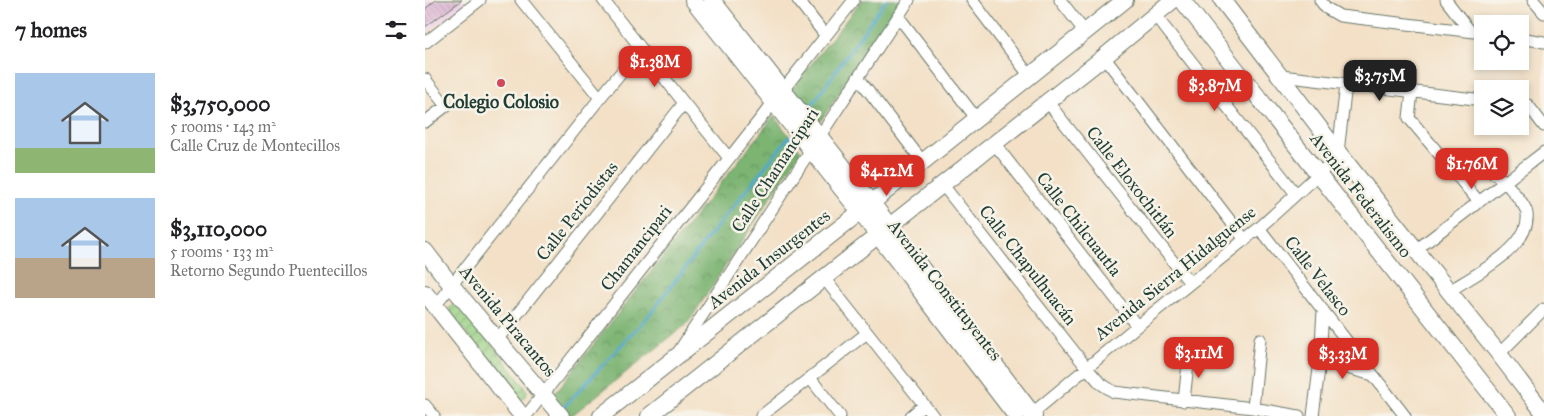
<!DOCTYPE html>
<meta charset="utf-8">
<style>
:root{--surface:#fff;--page:#f6f6f6;--text:#202124;--muted:#757577;--accent:#d93025}
body{margin:0;font-family:"IM FELL Great Primer",serif;background:var(--page);color:var(--text);height:100vh;display:flex;flex-direction:column;font-size:19px;white-space:nowrap}
*{box-sizing:border-box;margin:0}
p{font-size:16px;color:var(--muted)}
.icon{flex:none;width:28px;height:28px;fill:none;stroke:currentColor;stroke-width:2;stroke-linecap:round;stroke-linejoin:round}
.map{position:relative;flex:1;overflow:hidden}
.drawer{display:flex;flex-direction:column;background:var(--surface);width:425px}
.drawer>*{flex:none}
.buttons{position:absolute;left:1049px;top:15px;display:grid;gap:10px}
.buttons a{display:grid;place-items:center;width:55px;height:55px;border-radius:0px;background:var(--surface);box-shadow:0 2px 8px #0003;font-size:25px}
.price{position:absolute;translate:-50% -42px;padding:0 11px;border-radius:10px;background:var(--accent);color:#fff;font-size:16px;line-height:32px;filter:drop-shadow(0 1px 2px #0008)}
.price::after{content:'';position:absolute;left:50%;top:30px;width:15px;height:11px;margin-left:-8px;background:inherit;clip-path:polygon(0 0,100% 0,50% 100%)}
.price.current{background:#222;color:#fff}
ul{padding:0;list-style:none}
li{display:flex;align-items:center;gap:15px;height:125px;padding:0 15px}
li span{display:grid;place-items:center;flex:none;width:140px;height:100px;border-radius:0px;color:#555}
li>.icon{margin-inline-start:auto}
span .icon{width:60px;height:60px;fill:#fffc;stroke-width:1}
li b{font-size:21px}
h2{display:flex;justify-content:space-between;align-items:center;height:60px;padding:0 15px;font-size:21px}
main{display:flex;flex:1;min-height:0}
.map>svg:first-child{display:block}
</style>
<main>
<section class="drawer">
<h2>7 homes<svg class="icon" aria-label="filters" viewBox="0 0 24 24"><path d="M4 7h16M4 17h16"/><circle cx="9" cy="7" r="2"/><circle cx="15" cy="17" r="2"/></svg></h2>
<ul>
<li><span style="background:linear-gradient(#a9c7e8 75%,#8fb573 0)"><svg class="icon" aria-label="home" viewBox="0 0 24 24"><path d="M3 11l9-7 9 7M6 9v11h12V9"/></svg></span><div><b>$3,750,000</b><p>5 rooms · 143 m²</p><p>Calle Cruz de Montecillos</p></div></li>
<li><span style="background:linear-gradient(#a9c7e8 60%,#b9a48a 0)"><svg class="icon" aria-label="home" viewBox="0 0 24 24"><path d="M3 11l9-7 9 7M6 9v11h12V9"/></svg></span><div><b>$3,110,000</b><p>5 rooms · 133 m²</p><p>Retorno Segundo Puentecillos</p></div></li>
</ul>
</section>
<div class="map">
<svg width="1119" height="416" viewBox="0 0 1119 416">
<defs>
<pattern id="forest-crowns" width="20" height="18" patternUnits="userSpaceOnUse" patternTransform="scale(1.25)"><rect width="20" height="18" fill="#7bb472"/><path d="M2 6a3 3 0 1 1 6 0M12 15a3 3 0 1 1 6 0" fill="none" stroke="#64945e"/></pattern>
<pattern id="garden-furrows" width="10" height="10" patternUnits="userSpaceOnUse" patternTransform="scale(1.25)"><rect width="10" height="10" fill="#9ad285"/><path d="M-1 1l2-2M0 10L10 0M9 11l2-2" fill="none" stroke="#7dac6e"/></pattern>
<pattern id="building-back-hatch" width="6" height="6" patternUnits="userSpaceOnUse" patternTransform="scale(1.25)"><rect width="6" height="6" fill="#ddb4d6"/><path d="M-1 5l2 2M0 0l6 6M5-1l2 2" fill="none" stroke="#b394ae"/></pattern>
</defs>
<rect width="100%" height="100%" fill="#f7f3e8"/>
<filter id="ink" filterUnits="userSpaceOnUse"><feTurbulence type="fractalNoise" baseFrequency=".02" numOctaves="2"/><feDisplacementMap in="SourceGraphic" scale="10" xChannelSelector="R" yChannelSelector="G"/><feConvolveMatrix kernelMatrix="1 2 1 2 8 2 1 2 1" color-interpolation-filters="sRGB"/></filter>
<filter id="wash" filterUnits="userSpaceOnUse"><feTurbulence type="fractalNoise" baseFrequency=".0096" numOctaves="4" result="noise"/><feDisplacementMap in="SourceGraphic" scale="20" xChannelSelector="R" yChannelSelector="G"/><feGaussianBlur stdDeviation="1.12" result="paint"/><feColorMatrix in="noise" values="0 0 0 0 0 0 0 0 0 0 0 0 0 0 0 0 0 1.4 0 .05"/><feComposite in="paint" operator="in"/></filter>
<g filter="url(#wash)">
<rect width="100%" height="100%" fill="#f3e0c6"/>
<!-- built -->
<path fill="#edd0e8" d="M0,0H44L0,35Z"/>
<!-- forest -->
<path fill="url(#forest-crowns)" stroke="#4d7853" d="M437,0H477L392,126L364,92Z
M349,116L376,151L263,323L146,416H141L127,397Z"/>
<!-- garden -->
<path fill="url(#garden-furrows)" stroke="#5c885c" d="M30,302L35,304L100,387L102,393L100,398L94,400L25,312V307Z"/>
<g fill="none" stroke-linecap="round" stroke-linejoin="round">
<!-- stream -->
<path stroke="#51a9ce" stroke-width="3" d="M382,112L461,0
M139,407L225,314L285,235L364,137"/>
</g>
<g id="blocks">
<!-- building -->
<path fill="url(#building-back-hatch)" d="M11,0H37L0,27V9Z"/>
</g>
</g>
<g filter="url(#ink)">
<use href="#blocks" fill-opacity="0" stroke="#697667" stroke-width="1"/>
<g fill="none" stroke-linecap="round" stroke-linejoin="round">
<defs>
<path id="street" d="M96,0L175,98
M178,0L259,103L304,158
M373,0L400,35
M547,0L604,75
M635,0L660,32
M895,0L901,8L915,16L1058,33
M1021,0L1045,31
M1108,0L1119,13
M729,14L871,194
M473,16L551,118
M1095,38L1119,42
M0,43L55,0
M679,57L820,240
M856,76L1058,100
M433,77L497,161
M0,79L21,106L0,122
M987,92L984,118L1054,202
M622,101L765,283
M1095,104L1103,105L1119,126
M569,143L712,326
M517,184L662,368L675,383L689,392L828,408L874,416
M834,228L980,416
M991,250L1119,152
M399,278L508,416
M1024,291C1048,276 1106,248 1102,214C1101,205 1091,196 1086,189C1067,166 1054,164 1025,167
M10,306L175,98L216,48
M72,340L259,103
M254,351L484,0
M1074,354L1119,309
M895,361L948,375
M385,378L415,416
M759,401L764,354
M0,405L9,416
M828,408L835,339
M101,416L429,0
M336,416L442,333
M486,416L499,405
M604,416L712,326L834,228L908,161L913,152L921,85
M888,416L895,361L898,310"/>
<path id="secondary" d="M268,0L435,212L591,416
M287,0L447,203L609,416
M757,0L1083,416
M797,0L913,152L1074,354L1119,413
M0,251L27,286L136,416
M0,293L97,416
M176,416L435,212L700,0
M224,416L679,57L748,0"/>
</defs>
<!-- street casing -->
<use href="#street" stroke="#697667" stroke-width="13"/>
<!-- secondary casing -->
<use href="#secondary" stroke="#697667" stroke-width="18"/>
<!-- street -->
<use href="#street" stroke="#fff" stroke-width="11"/>
<!-- secondary -->
<use href="#secondary" stroke="#fff" stroke-width="16"/>
</g>
</g>
<!-- markers -->
<circle fill="#d1495b" stroke="#f7f3e8" stroke-width="2" cx="76" cy="83" r="5"/>
<g text-anchor="middle" stroke-width="5" stroke-linejoin="round" paint-order="stroke">
<!-- poi labels -->
<g font-size="18" font-weight="bold" fill="#1f3d34" stroke="#f7f3e8">
<text x="76" y="108">Colegio Colosio</text>
</g>
<!-- street labels -->
<g font-size="18" fill="#1f3d34" stroke="#f7f3e8">
<text transform="translate(350 170) rotate(-57)" y="6">Calle Chamancipari</text>
<text transform="translate(707 182) rotate(52)" y="6">Calle Eloxochitlán</text>
<text transform="translate(936 195) rotate(52)" y="6">Avenida Federalismo</text>
<text transform="translate(152 211) rotate(-52)" y="6">Calle Periodistas</text>
<text transform="translate(654 224) rotate(52)" y="6">Calle Chilcuautla</text>
<text transform="translate(211 248) rotate(-52)" y="6">Chamancipari</text>
<text transform="translate(344 259) rotate(-38)" y="6">Avenida Insurgentes</text>
<text transform="translate(603 265) rotate(52)" y="6">Calle Chapulhuacán</text>
<text transform="translate(750 273) rotate(-39)" y="6">Avenida Sierra Hidalguense</text>
<text transform="translate(893 276) rotate(52)" y="6">Calle Velasco</text>
<text transform="translate(520 290) rotate(52)" y="6">Avenida Constituyentes</text>
<text transform="translate(83 321) rotate(50)" y="6">Avenida Piracantos</text>
</g>
</g>
</svg>
<div class="buttons">
<a><svg class="icon" aria-label="locate" viewBox="0 0 24 24"><circle cx="12" cy="12" r="6"/><path d="M12 2v4M12 18v4M2 12h4M18 12h4"/></svg></a>
<a><svg class="icon" aria-label="layers" viewBox="0 0 24 24"><path d="M12 4l9 5-9 5-9-5zM3 14l9 5 9-5"/></svg></a>
</div>
<b class="price" style="left:230px;top:88px">$1.38M</b>
<b class="price current" style="left:955px;top:102px">$3.75M</b>
<b class="price" style="left:790px;top:112px">$3.87M</b>
<b class="price" style="left:1047px;top:190px">$1.76M</b>
<b class="price" style="left:462px;top:197px">$4.12M</b>
<b class="price" style="left:774px;top:379px">$3.11M</b>
<b class="price" style="left:918px;top:380px">$3.33M</b>
</div>
</main>
